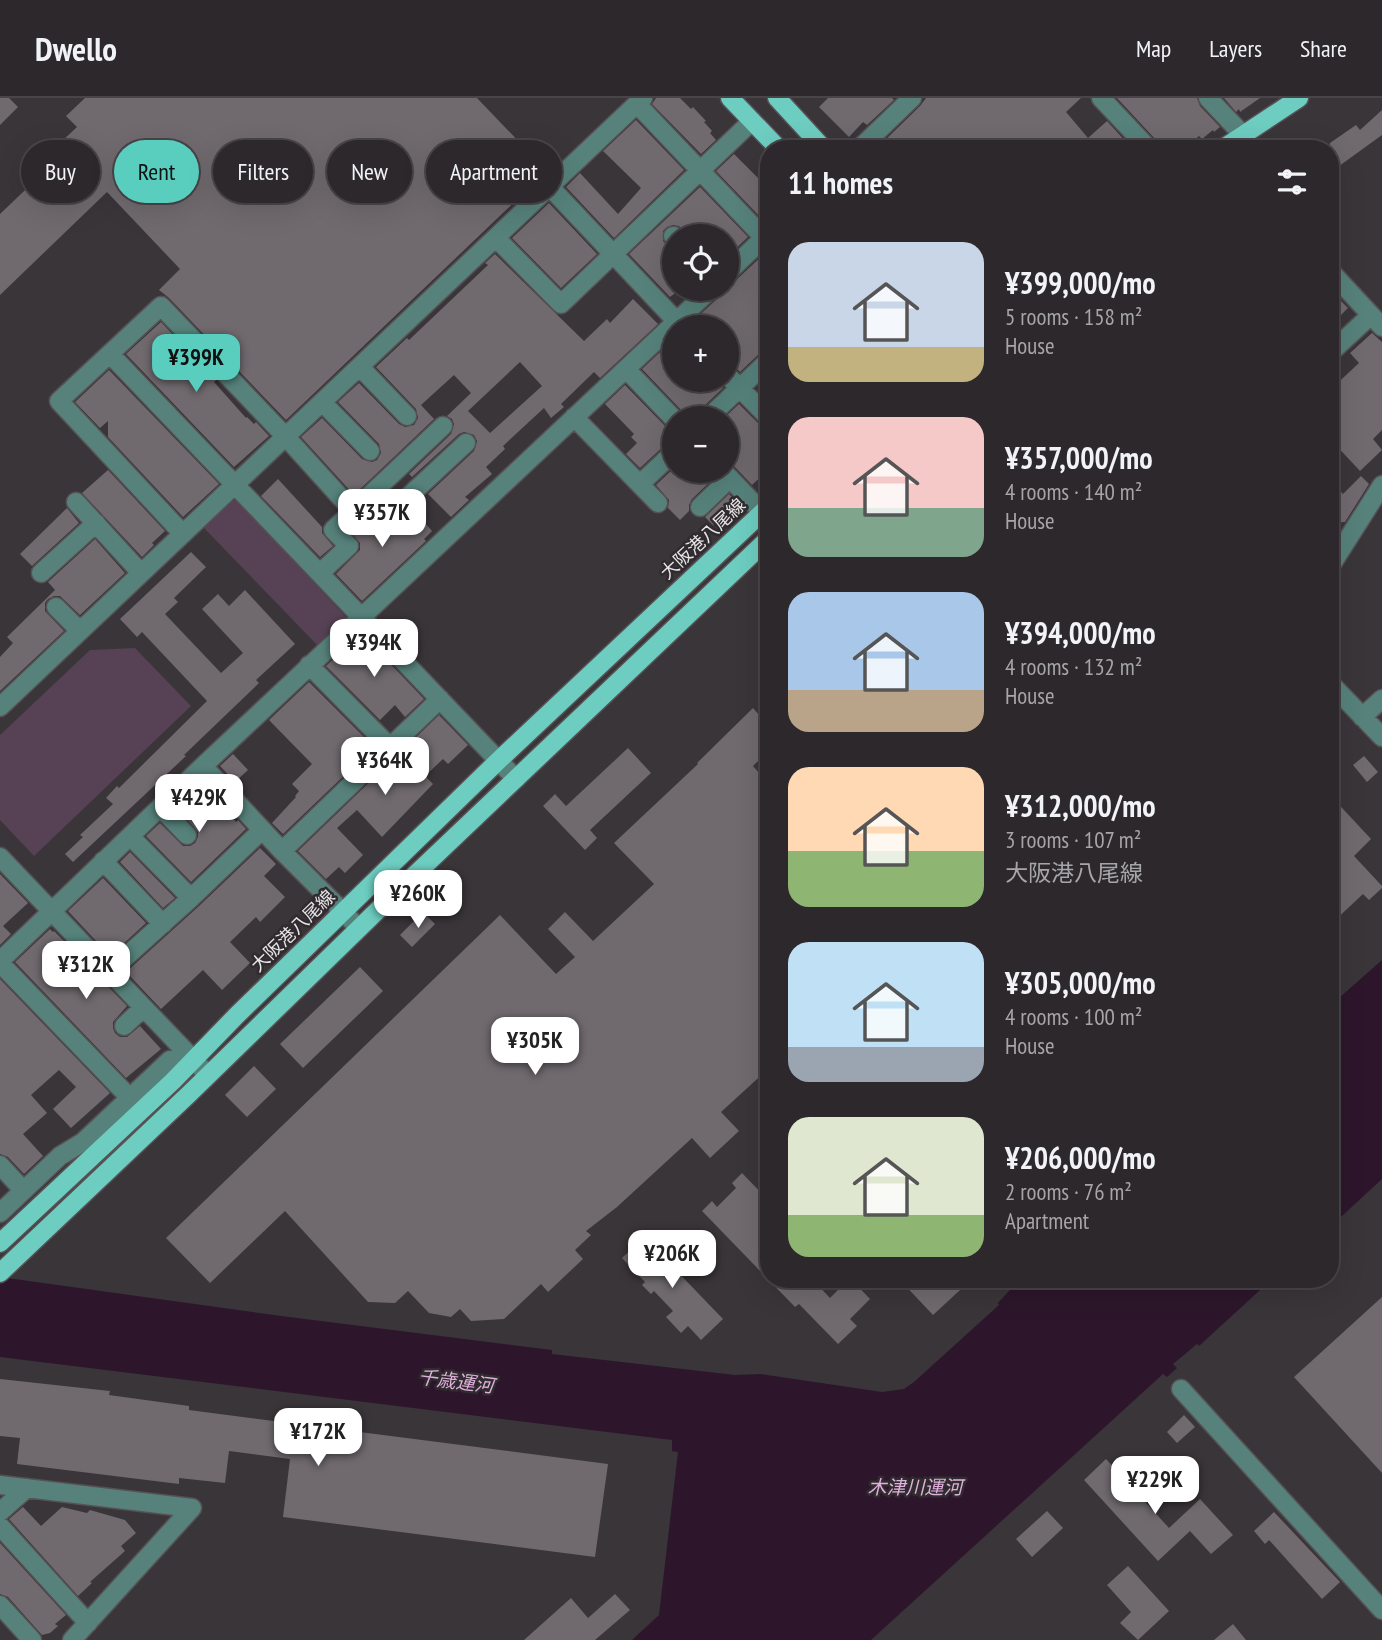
<!DOCTYPE html>
<meta charset="utf-8">
<style>
:root{--surface:#2c282b;--page:#383437;--text:#f1f3f6;--muted:#a6a6a9;--line:#484447;--accent:#59cebf}
body{margin:0;font-family:"PT Sans Narrow","Noto Sans JP",sans-serif;background:var(--page);color:var(--text);height:100vh;display:flex;flex-direction:column;font-size:26px;white-space:nowrap}
*{box-sizing:border-box;margin:0}
p{font-size:23px;color:var(--muted)}
.icon{flex:none;width:38px;height:38px;fill:none;stroke:currentColor;stroke-width:2;stroke-linecap:round;stroke-linejoin:round}
.map{position:relative;flex:1;overflow:hidden}
.drawer{position:absolute;left:760px;top:42px;width:579px;height:1148px;display:flex;flex-direction:column;background:var(--surface);border-radius:28px;box-shadow:0 7px 28px #0002,0 0 0 2px var(--line)}
.drawer>*{flex:none}
.top-card{position:absolute;left:21px;top:42px;width:634px;height:63px;display:flex;gap:14px}
.buttons{position:absolute;left:662px;top:126px;display:grid;gap:14px}
.buttons a{display:grid;place-items:center;width:77px;height:77px;border-radius:50%;background:var(--surface);box-shadow:0 7px 28px #0002,0 0 0 2px var(--line);font-size:35px}
.price{position:absolute;translate:-50% -60px;padding:0 16px;border-radius:14px;background:#fff;color:#222;font-size:23px;line-height:46px;filter:drop-shadow(0 2px 4px #0008)}
.price::after{content:'';position:absolute;left:50%;top:42px;width:21px;height:16px;margin-left:-10px;background:inherit;clip-path:polygon(0 0,100% 0,50% 100%)}
.price.on{background:var(--accent);color:#111}
ul{padding:0;list-style:none}
li{display:flex;align-items:center;gap:21px;height:175px;padding:0 28px}
li span{display:grid;place-items:center;flex:none;width:196px;height:140px;border-radius:21px;color:#555}
li>.icon{margin-inline-start:auto}
span .icon{width:84px;height:84px;fill:#fffc;stroke-width:1}
li b{font-size:30px}
h2{display:flex;justify-content:space-between;align-items:center;height:84px;padding:0 28px;font-size:30px}
.tag{padding:0 24px;border-radius:32px;background:var(--surface);box-shadow:0 7px 28px #0002,0 0 0 2px var(--line);font-size:24px;line-height:63px}
.tag.on{background:var(--accent);color:#111}
header{display:flex;align-items:center;gap:42px;box-sizing:border-box;height:98px;padding:0 35px;background:var(--surface);border-bottom:2px solid var(--line)}
header strong{font-size:33px}
nav{display:flex;gap:38px;margin-inline-start:auto;font-size:24px}
.map>svg:first-child{display:block}
</style>
<header>
<strong>Dwello</strong>
<nav><a>Map</a><a>Layers</a><a>Share</a></nav>
</header>
<div class="map">
<svg width="1382" height="1542" viewBox="0 0 1382 1542">
<rect width="100%" height="100%" fill="#3a3539"/>
<!-- green -->
<path fill="#564254" d="M237,402L346,519V524L319,549L203,429L230,403Z
M135,550L191,608L34,758L0,722V637L90,552Z"/>
<!-- water -->
<path fill="#2d162b" d="M1382,862V1081L1330,1129V908Z
M0,1179L281,1218L552,1252V1256L735,1277L760,1276L882,1294L904,1291L914,1284L999,1207L998,1205L1020,1181H1272L1199,1248L1197,1246L1173,1266L1177,1270L1167,1279L1163,1276L871,1542H632L659,1517L678,1354L672,1353V1342L0,1259Z"/>
<!-- building -->
<path fill="#706a6f" fill-rule="evenodd" d="M0,0H9L18,9L0,27Z
M85,0H477L547,73L286,322L169,200L159,192L180,171L107,94L0,197V116L67,52L60,45L77,29L66,18Z
M656,0H680L691,11L693,9L706,23L704,24L712,33L710,35L716,42L701,56L652,6Z
M828,0H892L894,2L867,27L863,24L849,39L819,9Z
M926,0H1081L1066,14L1088,40L1107,23L1127,45L1121,51H876L920,8Z
M1117,0H1197L1200,8L1220,29L1214,34L1213,32L1202,41L1199,38L1184,51H1160L1157,43Z
M1224,0H1260L1240,14L1239,11L1236,14Z
M1382,12V37L1335,71L1330,63V45L1356,27L1360,32Z
M636,22L684,72L614,140L566,89L580,75L618,116L641,90L603,53Z
M734,56L768,90V118L763,122L716,73Z
M700,89L748,139L726,160V138H685L683,132L679,128L673,127L667,129L663,133V143L668,148L674,149V196L670,199L629,156Z
M549,105L597,156L561,190L512,140Z
M765,155H768V252L760,255L740,274L734,268L726,265V229H693L692,224L719,199L722,192L726,191V187L734,184Z
M495,156L584,243L607,221L610,225L633,201L658,226L600,280L594,274L561,306L564,309L551,320L544,310L503,348L505,351L486,369L492,376L465,399L469,402L451,419L428,396L474,353L477,343L474,337L464,334L459,336L412,379L409,376L451,336L454,326L452,321L447,318L471,295L454,277L421,307L434,321L354,397L301,339L322,320L362,361L372,364L377,362L381,355L379,346L338,304L359,285L399,326L405,329L414,327L418,320L416,311L376,269L407,240L409,242L488,167L485,165ZM520,264L542,288L490,335L468,313Z
M1330,192L1348,210L1330,228Z
M161,224L216,282L214,284L246,320L247,319L254,326L256,324L269,338L234,369L126,256Z
M1372,235L1382,244V332L1373,341L1382,352L1360,373L1332,343L1341,334L1330,322V292L1359,265L1350,255Z
M673,242L674,282H717L723,290L700,312L697,320H685L682,313L642,271Z
M109,272L219,386L183,419L108,339V323L100,330L75,304Z
M625,287L666,329L674,332V343L666,346L640,370L626,356L637,345L631,339L634,336L605,306Z
M739,306L760,327L768,332V372L752,387L731,365L726,362V339L736,331L725,319Z
M674,370V373H712L714,380L692,401L689,407V413L680,422L668,410L669,402L656,387Z
M108,372L165,433L152,445L154,447L142,459L82,395Z
M1361,378L1369,386L1345,424L1330,425V382L1343,396Z
M278,381L322,429V435L333,448L320,459L261,398Z
M729,396L738,405L713,427L705,419Z
M376,407L388,418L394,421L403,419L412,411L432,433L424,441L426,443L362,503L336,476L360,452V445L349,432Z
M67,410L79,425L32,468L20,456Z
M95,441L125,475L80,517L60,498H54L48,501L45,505V513L64,533L0,593V559L13,545L7,539L55,492L48,484Z
M191,454L206,469L174,500L178,504L165,516L221,575L243,555L202,511L218,496L229,508L245,492L295,546L256,582L259,585L184,657L186,658L73,764L65,756L83,739L80,737L113,706L106,700L117,688L119,690L207,603L142,534L137,539L120,521Z
M360,536L362,538L363,537L424,601L405,619L395,607L380,622L326,568Z
M309,584L374,649L283,736L272,725L296,699L295,698L299,693L292,686L312,666L269,622Z
M753,610L768,627V653L753,668L768,685V971L721,1014L739,1033L710,1060L692,1040L617,1109L586,1133L591,1137L575,1152L583,1161L548,1194L541,1186L504,1221L471,1223L460,1211L451,1219L429,1215L408,1193L395,1205L368,1204L285,1113L210,1185L166,1140L500,817L556,876L575,859L548,831L565,814L593,843L654,786L614,745L698,666L697,665Z
M439,617L468,647L448,666L443,661L425,678L433,686L382,739L357,712L337,730L363,757L345,775L339,769L326,781L298,753Z
M628,650L651,675L590,732L597,740L585,752L543,708L555,696L566,708Z
M233,656L248,672L235,684L220,668Z
M1364,658L1378,674L1367,684L1353,667Z
M201,686L236,724L238,722L246,731L191,784L146,738L160,725L183,748H190L195,745L198,739V734L176,709Z
M1330,697L1371,741L1354,758L1382,788V790L1369,802L1363,796L1330,827Z
M260,750L276,766L264,778L285,799L260,824L256,819L230,844L250,865L222,892L203,872L161,911L126,874L199,808Z
M130,754L175,800L163,810L120,764Z
M0,776L28,805L3,828L11,836L0,847Z
M103,780L146,825L110,858L68,813Z
M423,814L435,826L412,849L400,837Z
M50,831L53,834L54,833L72,851L127,908L113,924V930L115,935L120,939H127L140,928L161,951L126,980L15,864Z
M360,869L383,893L303,970L280,946Z
M0,881L110,995L71,1030L53,1011L76,989L59,972L31,997L47,1015L23,1036L43,1058L24,1076L8,1059L0,1056Z
M254,968L276,991L247,1019L225,997Z
M742,1075L768,1102V1181H812L830,1200L849,1181H851L870,1201L850,1221L857,1228L838,1246L799,1206L795,1209L702,1113L712,1103L717,1109L736,1090L732,1085Z
M644,1139L723,1221L701,1242L688,1228L681,1235L666,1219L673,1213L654,1193L651,1196L642,1187L645,1184L622,1160Z
M899,1181H972L933,1217Z
M1382,1199V1375L1294,1279Z
M0,1281L110,1293L109,1297L189,1308V1312L608,1366L595,1459L283,1419L290,1361L229,1353L225,1385L179,1380V1386L17,1366L20,1340L0,1338Z
M1184,1317L1195,1329L1177,1345L1167,1334Z
M1106,1361L1169,1430L1200,1401L1233,1437L1211,1456L1190,1433L1158,1463L1084,1382Z
M23,1409L41,1428L62,1409L87,1415L90,1412L125,1422L136,1435L121,1448L125,1453L90,1484L92,1485L78,1498L9,1421Z
M1047,1413L1063,1430L1032,1459L1016,1441Z
M1274,1414L1340,1484L1322,1501L1269,1442L1265,1446L1254,1433Z
M0,1445L66,1517L55,1526L58,1528L50,1535L42,1537L8,1499L0,1496Z
M1128,1468L1169,1513L1138,1542L1120,1525L1131,1514L1107,1487Z
M615,1496L630,1512L595,1542H524L571,1500L588,1520Z
M1233,1526L1246,1542H1214Z"/>
<g fill="none" stroke-linecap="round" stroke-linejoin="round">
<defs>
<path id="minor" d="M1101,0L1149,51
M1208,0L1243,37
M637,6L768,144
M859,51L912,0
M550,89L682,229
M673,138H674
M496,140L561,206L752,23
M1332,175L1371,217
M726,176L768,136
M1330,255L1371,217L1382,229
M110,256L516,681
M360,269L407,318
M626,271L674,321
M726,276L768,319
M322,304L370,353
M574,319L658,405
M708,320L768,263
M723,373L762,414
M640,386L674,354
M377,391L396,410L466,345
M76,404L141,475
M700,409L730,380
M183,436L59,303L161,208L286,339L353,413
M1330,469L1382,387
M41,475L96,425
M320,475L349,448L333,432L443,328
M56,509L80,533
M309,567L390,649
M1330,585L1382,639
M0,609L643,0
M1362,619L1382,601
M203,668L282,753L359,830
M160,709L187,737
M130,738L191,800
M282,753L440,601
M0,759L208,977
M103,763L163,826
M0,863L203,668L711,191
M0,865L130,1000
M109,874L191,800L262,732
M124,928L143,910
M0,1067L23,1092
M0,1115L60,1058L83,1044L170,962H193
M1181,1291L1382,1512
M0,1387L192,1410
M0,1414L27,1390
M0,1428L88,1525
M0,1507L32,1542
M72,1542L192,1410"/>
<path id="major" d="M730,0L779,51
M777,0L824,51
M1222,51L1299,0
M0,1145L173,983L237,917L498,663L768,409
M0,1175L189,996L382,808L768,441"/>
</defs>
<!-- minor casing -->
<use href="#minor" stroke="#565155" stroke-width="21"/>
<!-- major casing -->
<use href="#major" stroke="#565155" stroke-width="21"/>
<!-- minor -->
<use href="#minor" stroke="#56827b" stroke-width="18"/>
<!-- major -->
<use href="#major" stroke="#6dcdc0" stroke-width="18"/>
</g>
<g text-anchor="middle" stroke-width="5" stroke-linejoin="round" paint-order="stroke">
<!-- street labels -->
<g font-size="18" fill="#e8e5e7" stroke="#302b2f">
<text transform="translate(703 441) rotate(-43)" y="6">大阪港八尾線</text>
<text transform="translate(293 833) rotate(-44)" y="6">大阪港八尾線</text>
</g>
<!-- water labels -->
<g font-size="19" font-style="italic" fill="#e0b0dc" stroke="#302b2f">
<text transform="translate(456 1283) rotate(7)" y="7">千歳運河</text>
<text x="915" y="1396">木津川運河</text>
</g>
</g>
</svg>
<div class="buttons">
<a><svg class="icon" aria-label="locate" viewBox="0 0 24 24"><circle cx="12" cy="12" r="6"/><path d="M12 2v4M12 18v4M2 12h4M18 12h4"/></svg></a>
<a>+</a>
<a>−</a>
</div>
<b class="price on" style="left:196px;top:296px">¥399K</b>
<b class="price" style="left:382px;top:451px">¥357K</b>
<b class="price" style="left:374px;top:581px">¥394K</b>
<b class="price" style="left:385px;top:699px">¥364K</b>
<b class="price" style="left:199px;top:736px">¥429K</b>
<b class="price" style="left:418px;top:832px">¥260K</b>
<b class="price" style="left:86px;top:903px">¥312K</b>
<b class="price" style="left:535px;top:979px">¥305K</b>
<b class="price" style="left:672px;top:1192px">¥206K</b>
<b class="price" style="left:318px;top:1370px">¥172K</b>
<b class="price" style="left:1155px;top:1418px">¥229K</b>
<div class="top-card">
<a class="tag">Buy</a>
<a class="tag on">Rent</a>
<a class="tag">Filters</a>
<a class="tag">New</a>
<a class="tag">Apartment</a>
</div>
<section class="drawer">
<h2>11 homes<svg class="icon" aria-label="filters" viewBox="0 0 24 24"><path d="M4 7h16M4 17h16"/><circle cx="9" cy="7" r="2"/><circle cx="15" cy="17" r="2"/></svg></h2>
<ul>
<li><span style="background:linear-gradient(#c9d6e8 75%,#c2b280 0)"><svg class="icon" aria-label="home" viewBox="0 0 24 24"><path d="M3 11l9-7 9 7M6 9v11h12V9"/></svg></span><div><b>¥399,000/mo</b><p>5 rooms · 158 m²</p><p>House</p></div></li>
<li><span style="background:linear-gradient(#f6c9c9 65%,#7fa58c 0)"><svg class="icon" aria-label="home" viewBox="0 0 24 24"><path d="M3 11l9-7 9 7M6 9v11h12V9"/></svg></span><div><b>¥357,000/mo</b><p>4 rooms · 140 m²</p><p>House</p></div></li>
<li><span style="background:linear-gradient(#a9c7e8 70%,#b9a48a 0)"><svg class="icon" aria-label="home" viewBox="0 0 24 24"><path d="M3 11l9-7 9 7M6 9v11h12V9"/></svg></span><div><b>¥394,000/mo</b><p>4 rooms · 132 m²</p><p>House</p></div></li>
<li><span style="background:linear-gradient(#ffd9b3 60%,#8fb573 0)"><svg class="icon" aria-label="home" viewBox="0 0 24 24"><path d="M3 11l9-7 9 7M6 9v11h12V9"/></svg></span><div><b>¥312,000/mo</b><p>3 rooms · 107 m²</p><p>大阪港八尾線</p></div></li>
<li><span style="background:linear-gradient(#bfe0f5 75%,#9aa5b1 0)"><svg class="icon" aria-label="home" viewBox="0 0 24 24"><path d="M3 11l9-7 9 7M6 9v11h12V9"/></svg></span><div><b>¥305,000/mo</b><p>4 rooms · 100 m²</p><p>House</p></div></li>
<li><span style="background:linear-gradient(#dfe7d0 70%,#8fb573 0)"><svg class="icon" aria-label="home" viewBox="0 0 24 24"><path d="M3 11l9-7 9 7M6 9v11h12V9"/></svg></span><div><b>¥206,000/mo</b><p>2 rooms · 76 m²</p><p>Apartment</p></div></li>
</ul>
</section>
</div>
